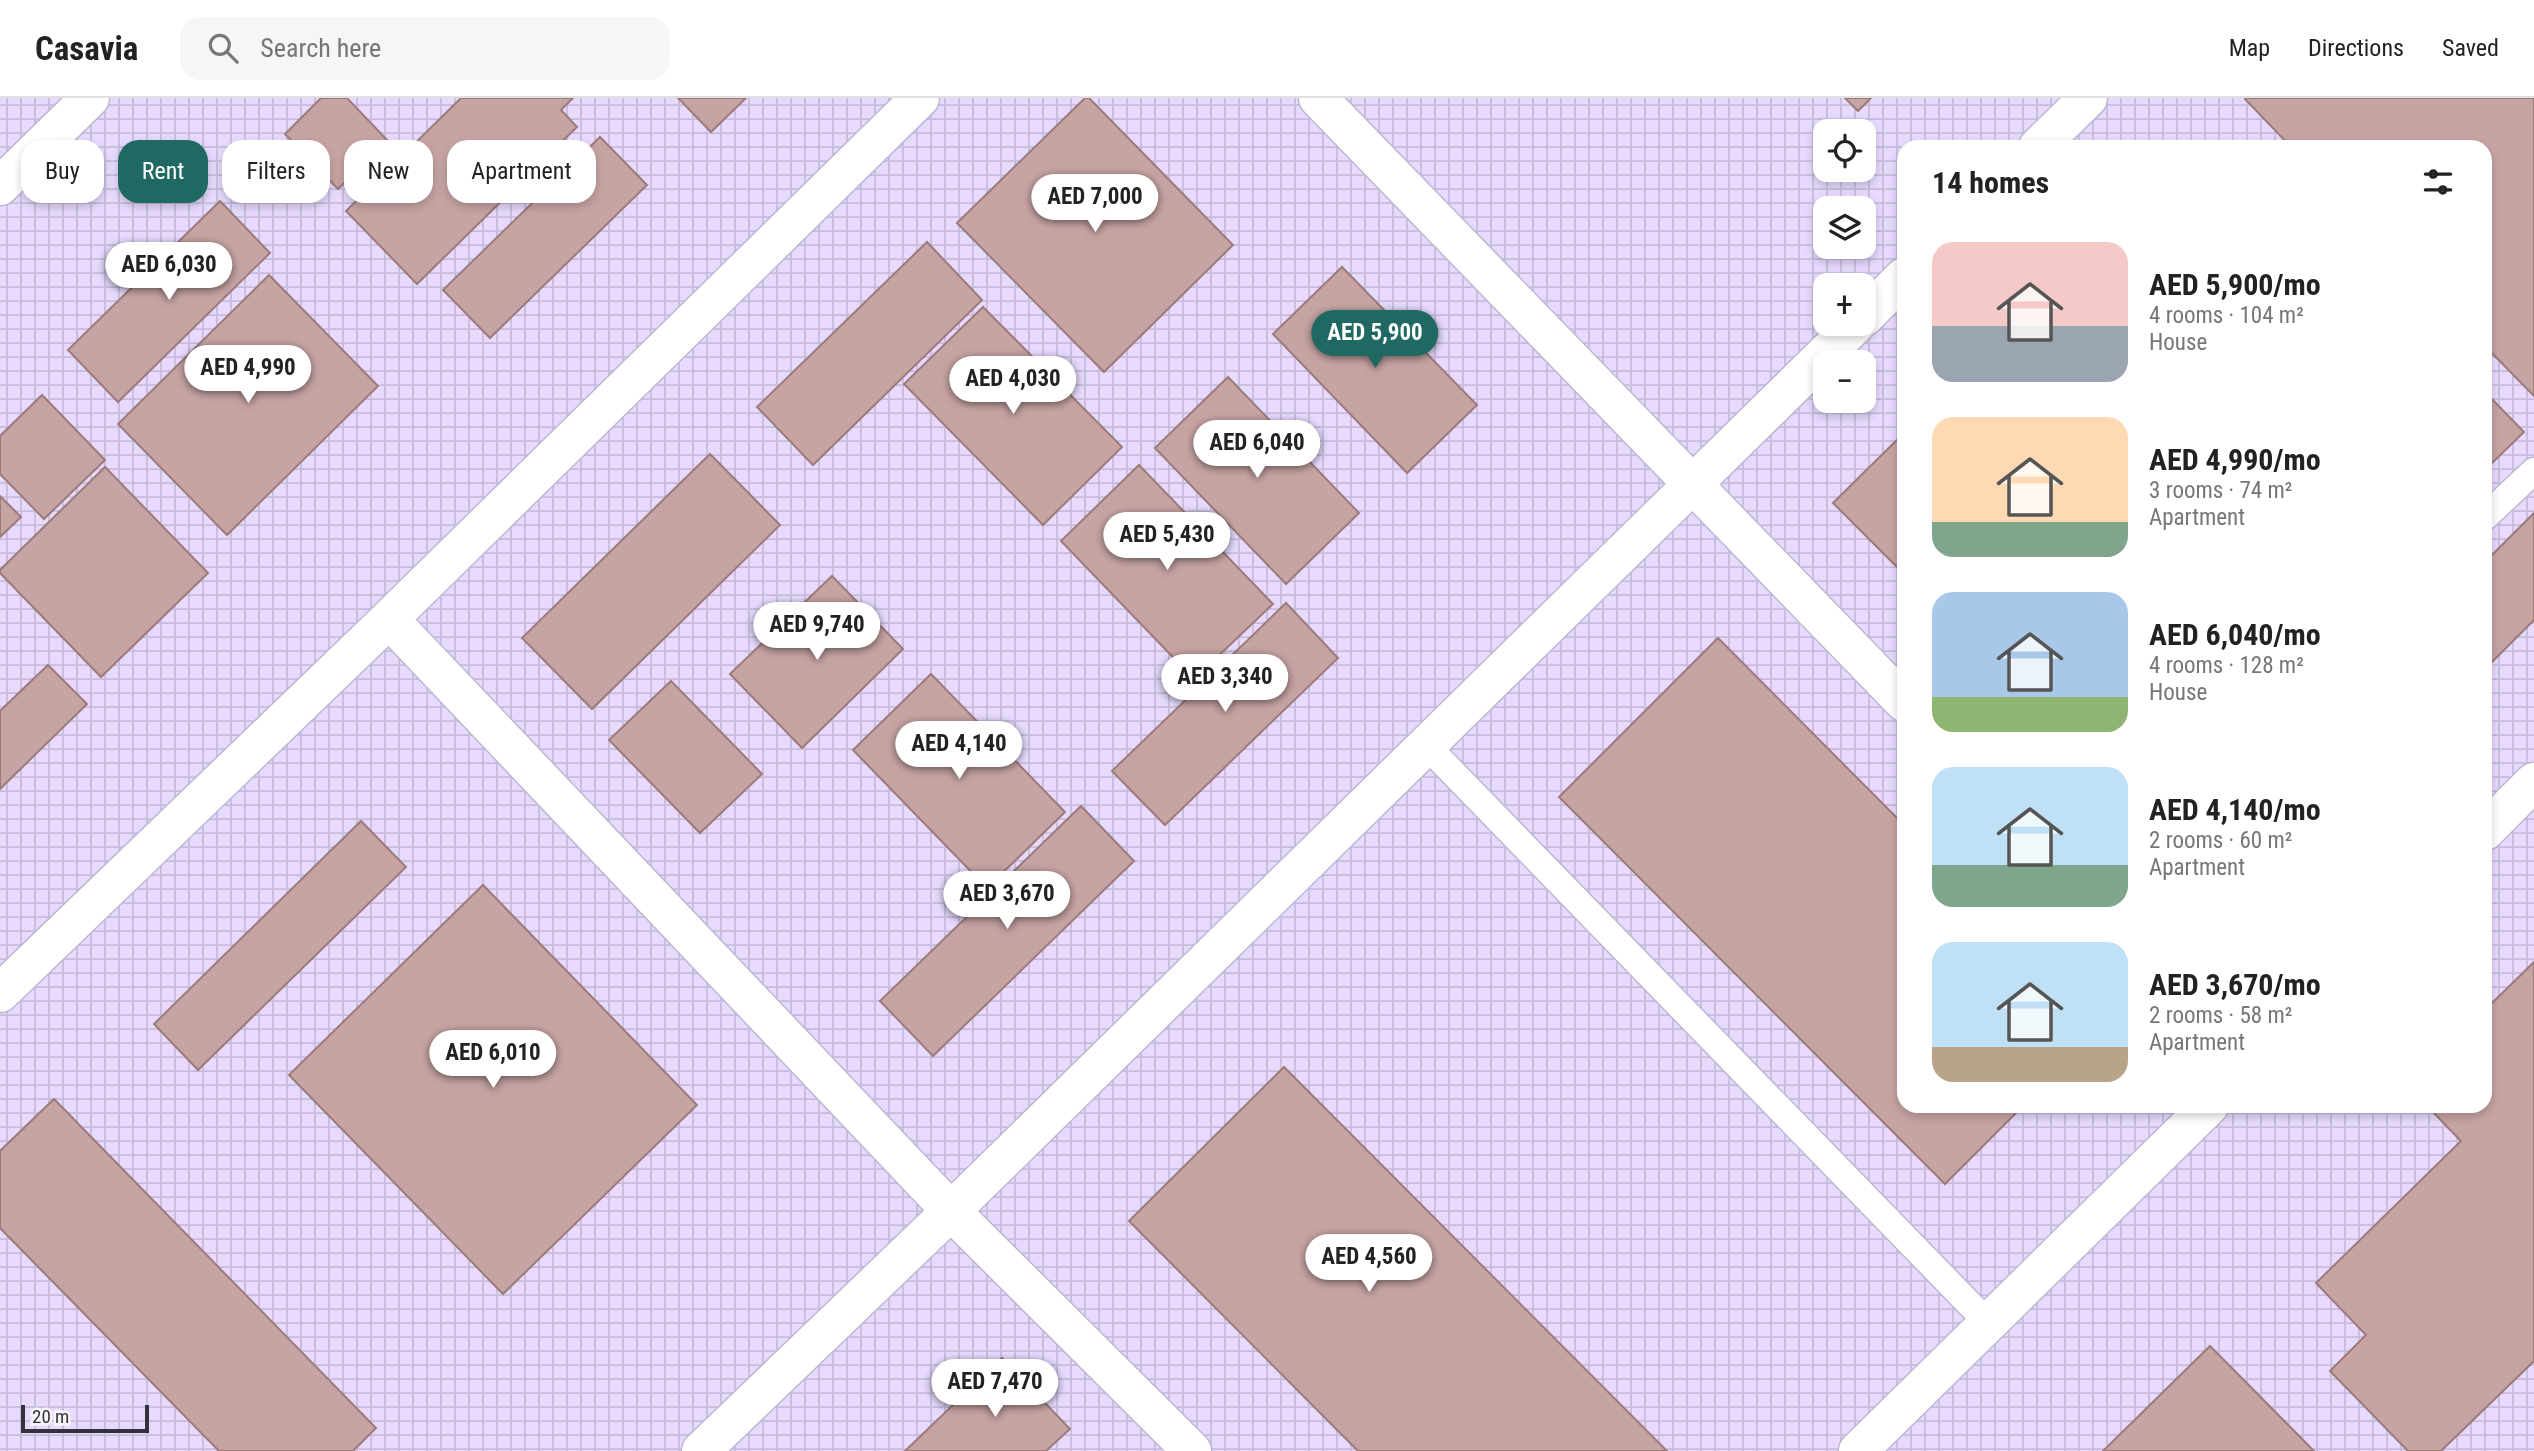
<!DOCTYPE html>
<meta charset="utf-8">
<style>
:root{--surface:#fff;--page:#f6f6f6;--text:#222;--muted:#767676;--line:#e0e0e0;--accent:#1f6962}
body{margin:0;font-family:"Roboto Condensed",sans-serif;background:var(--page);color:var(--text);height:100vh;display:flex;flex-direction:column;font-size:26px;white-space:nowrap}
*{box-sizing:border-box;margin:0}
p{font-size:23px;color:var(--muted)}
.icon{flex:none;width:38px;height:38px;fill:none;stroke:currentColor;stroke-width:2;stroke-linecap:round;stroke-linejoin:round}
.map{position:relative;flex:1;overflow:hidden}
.side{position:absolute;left:1897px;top:42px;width:595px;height:973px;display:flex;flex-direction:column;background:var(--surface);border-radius:21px;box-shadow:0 4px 10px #0003}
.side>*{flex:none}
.banner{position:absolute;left:21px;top:42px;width:665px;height:63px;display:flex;gap:14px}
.tools{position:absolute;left:1813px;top:21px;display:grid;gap:14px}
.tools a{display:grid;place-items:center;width:63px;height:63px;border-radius:14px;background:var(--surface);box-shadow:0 4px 10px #0003;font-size:35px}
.scale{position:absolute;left:21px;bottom:18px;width:128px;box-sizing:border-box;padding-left:7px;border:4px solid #35313c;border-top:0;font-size:19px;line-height:24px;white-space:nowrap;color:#35313c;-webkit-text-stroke:5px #f8f6fb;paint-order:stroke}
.price{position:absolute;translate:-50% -60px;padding:0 16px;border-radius:24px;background:#fff;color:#222;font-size:23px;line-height:46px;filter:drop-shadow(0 2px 4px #0008)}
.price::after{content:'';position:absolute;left:50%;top:42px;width:21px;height:16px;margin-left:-10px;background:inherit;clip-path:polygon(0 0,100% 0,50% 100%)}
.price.active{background:var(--accent);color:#fff}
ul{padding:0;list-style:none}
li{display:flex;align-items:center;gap:21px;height:175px;padding:0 35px}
li span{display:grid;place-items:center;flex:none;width:196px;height:140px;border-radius:21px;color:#555}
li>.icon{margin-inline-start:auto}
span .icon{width:84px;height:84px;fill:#fffc;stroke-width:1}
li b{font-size:30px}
h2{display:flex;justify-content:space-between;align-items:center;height:84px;padding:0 35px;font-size:30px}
.tag{padding:0 24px;border-radius:21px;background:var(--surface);box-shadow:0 4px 10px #0003;font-size:24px;line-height:63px}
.tag.active{background:var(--accent);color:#fff}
header{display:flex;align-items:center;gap:42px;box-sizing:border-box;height:98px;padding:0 35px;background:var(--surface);border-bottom:2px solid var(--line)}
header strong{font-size:33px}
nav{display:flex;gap:38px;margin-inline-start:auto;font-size:24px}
.search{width:490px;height:63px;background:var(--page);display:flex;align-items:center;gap:18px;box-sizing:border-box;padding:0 24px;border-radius:21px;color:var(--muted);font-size:26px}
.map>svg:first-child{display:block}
</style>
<header>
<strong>Casavia</strong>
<div class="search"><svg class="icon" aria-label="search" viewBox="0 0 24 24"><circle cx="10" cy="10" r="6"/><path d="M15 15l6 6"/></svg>Search here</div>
<nav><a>Map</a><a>Directions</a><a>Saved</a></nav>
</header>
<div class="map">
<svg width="2534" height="1353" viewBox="0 0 2534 1353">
<defs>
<pattern id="industrial-grid" width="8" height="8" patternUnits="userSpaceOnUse" patternTransform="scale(1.75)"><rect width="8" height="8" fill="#e7dafe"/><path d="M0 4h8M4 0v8" fill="none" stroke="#c7bcdb"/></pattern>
</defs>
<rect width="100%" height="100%" fill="#ede5fc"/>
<!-- industrial -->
<path fill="url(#industrial-grid)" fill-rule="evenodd" d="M0,0H2534V1353H0ZM1825,33H1864V72H1825ZM1904,49H2485V1008H1904ZM1825,110H1864V149H1825ZM1825,187H1864V226H1825ZM1825,264H1864V303H1825Z"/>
<!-- building -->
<path fill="#c6a4a3" stroke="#9c7b7a" stroke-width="2" d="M321,0H347L388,43L338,91L285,36Z
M461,0H573L561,12L577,29L417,186L346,113Z
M678,0H746L711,34Z
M1085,0H1089L1233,147L1104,274L957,125Z
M1845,0H1871L1858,13Z
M2246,0H2534V298L2485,248V49H2291L2245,1Z
M600,39L647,87L490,240L443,192Z
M220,103L270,155L118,304L68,252Z
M927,144L982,202L813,367L757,309Z
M1342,169L1477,307L1407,375L1273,236Z
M269,177L378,288L227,437L118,326Z
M983,209L1122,349L1043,427L904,286Z
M1228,279L1359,415L1286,486L1155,350Z
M2485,294L2524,334L2485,372Z
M42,297L105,362L44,421L0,376V338Z
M1904,335V476L1833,405Z
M710,356L780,427L592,611L522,540Z
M1139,367L1273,506L1194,581L1061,443Z
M105,369L208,475L101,579L0,475V472Z
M0,398L21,419L0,439Z
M2534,415V522L2485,571V464Z
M832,478L903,551L802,650L730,576Z
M1286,505L1338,560L1165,727L1112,673Z
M1718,540L1904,727V1008H2023L1945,1086L1559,699Z
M48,567L87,606L0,691V613Z
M931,576L1065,714L987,790L853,652Z
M671,583L762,676L700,735L609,642Z
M1081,708L1134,763L933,958L880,903Z
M361,723L406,769L198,972L154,926Z
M483,787L697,1007L503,1196L289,977Z
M2534,864V1263L2441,1353H2408L2330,1273L2366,1237L2316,1185L2461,1043L2427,1008H2485V912Z
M1284,969L1667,1353H1358L1129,1123Z
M54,1001L376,1330L353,1353H219L0,1130V1053Z
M2210,1248L2314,1353H2103Z
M1002,1260L1070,1331L1046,1353H905Z"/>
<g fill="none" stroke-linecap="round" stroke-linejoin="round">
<defs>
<path id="service" d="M2485,419L2534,373
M1426,647L1988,1225"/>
<path id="minor" d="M1318,0L1904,604
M2038,49L2088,0
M0,88L90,0
M1864,219L1904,179
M389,521L951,1113L1192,1353
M2485,733L2534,684
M0,895L389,521L920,0
M701,1353L951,1113L1856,226
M1858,1353L2209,1008"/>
</defs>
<!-- service casing -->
<use href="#service" stroke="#c0b6d2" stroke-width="29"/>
<!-- minor casing -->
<use href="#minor" stroke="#c0b6d2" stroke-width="41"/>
<!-- service -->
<use href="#service" stroke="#fff" stroke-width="26"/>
<!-- minor -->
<use href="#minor" stroke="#fff" stroke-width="38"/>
</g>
</svg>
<div class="tools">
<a><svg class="icon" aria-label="locate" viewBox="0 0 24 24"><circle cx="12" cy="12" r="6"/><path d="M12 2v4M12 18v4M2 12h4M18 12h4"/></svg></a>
<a><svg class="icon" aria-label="layers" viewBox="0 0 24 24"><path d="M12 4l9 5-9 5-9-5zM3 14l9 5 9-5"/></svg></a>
<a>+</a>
<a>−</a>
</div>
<div class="scale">20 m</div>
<b class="price" style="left:1095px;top:136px">AED 7,000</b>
<b class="price" style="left:169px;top:204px">AED 6,030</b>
<b class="price active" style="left:1375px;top:272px">AED 5,900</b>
<b class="price" style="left:248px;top:307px">AED 4,990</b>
<b class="price" style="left:1013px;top:318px">AED 4,030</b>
<b class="price" style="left:1257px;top:382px">AED 6,040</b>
<b class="price" style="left:1167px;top:474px">AED 5,430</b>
<b class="price" style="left:817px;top:564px">AED 9,740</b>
<b class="price" style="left:1225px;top:616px">AED 3,340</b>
<b class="price" style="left:959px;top:683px">AED 4,140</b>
<b class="price" style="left:1007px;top:833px">AED 3,670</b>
<b class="price" style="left:493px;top:992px">AED 6,010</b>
<b class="price" style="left:1369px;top:1196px">AED 4,560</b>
<b class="price" style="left:995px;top:1321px">AED 7,470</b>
<div class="banner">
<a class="tag">Buy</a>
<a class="tag active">Rent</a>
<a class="tag">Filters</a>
<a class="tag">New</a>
<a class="tag">Apartment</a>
</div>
<section class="side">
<h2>14 homes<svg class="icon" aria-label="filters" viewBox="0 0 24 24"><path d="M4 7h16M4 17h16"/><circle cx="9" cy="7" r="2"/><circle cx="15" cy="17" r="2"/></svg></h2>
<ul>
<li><span style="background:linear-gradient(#f6c9c9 60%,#9aa5b1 0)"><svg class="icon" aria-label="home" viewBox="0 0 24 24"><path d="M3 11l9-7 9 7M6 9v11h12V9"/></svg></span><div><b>AED 5,900/mo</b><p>4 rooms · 104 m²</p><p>House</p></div></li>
<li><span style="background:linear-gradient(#ffd9b3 75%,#7fa58c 0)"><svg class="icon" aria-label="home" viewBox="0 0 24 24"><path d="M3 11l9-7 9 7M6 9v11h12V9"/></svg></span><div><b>AED 4,990/mo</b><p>3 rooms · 74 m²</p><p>Apartment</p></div></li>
<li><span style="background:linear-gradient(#a9c7e8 75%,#8fb573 0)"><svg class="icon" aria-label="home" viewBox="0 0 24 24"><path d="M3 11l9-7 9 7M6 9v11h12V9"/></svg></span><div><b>AED 6,040/mo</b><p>4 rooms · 128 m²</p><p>House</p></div></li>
<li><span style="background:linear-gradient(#bfe0f5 70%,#7fa58c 0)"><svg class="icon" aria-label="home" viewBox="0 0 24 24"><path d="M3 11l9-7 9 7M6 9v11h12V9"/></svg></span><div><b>AED 4,140/mo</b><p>2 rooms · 60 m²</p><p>Apartment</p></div></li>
<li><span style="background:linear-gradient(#bfe0f5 75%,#b9a48a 0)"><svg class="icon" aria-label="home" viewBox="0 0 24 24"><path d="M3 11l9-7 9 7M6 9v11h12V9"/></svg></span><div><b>AED 3,670/mo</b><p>2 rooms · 58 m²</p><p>Apartment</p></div></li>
</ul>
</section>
</div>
